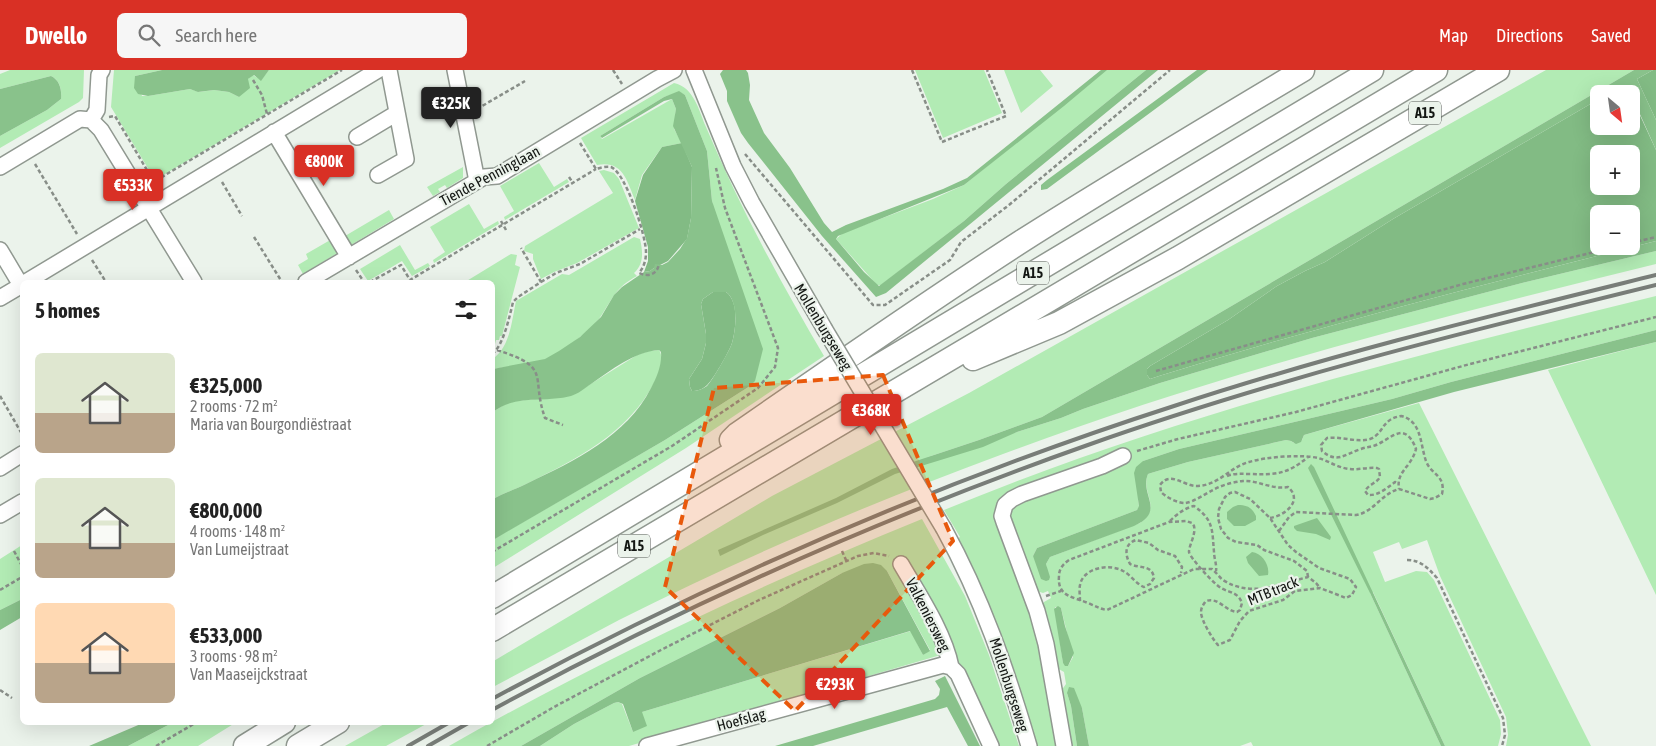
<!DOCTYPE html>
<meta charset="utf-8">
<style>
:root{--surface:#fff;--page:#f6f6f6;--text:#222;--muted:#767676;--accent:#d93025}
body{margin:0;font-family:"Asap Condensed",sans-serif;background:var(--page);color:var(--text);height:100vh;display:flex;flex-direction:column;font-size:19px;white-space:nowrap}
*{box-sizing:border-box;margin:0}
p{font-size:16px;color:var(--muted)}
.icon{flex:none;width:28px;height:28px;fill:none;stroke:currentColor;stroke-width:2;stroke-linecap:round;stroke-linejoin:round}
.map{position:relative;flex:1;overflow:hidden}
.details{position:absolute;left:20px;top:210px;width:475px;height:445px;display:flex;flex-direction:column;background:var(--surface);border-radius:8px;box-shadow:0 5px 20px #0002}
.details>*{flex:none}
.needle{width:32px;rotate:151deg}
.fabs{position:absolute;left:1590px;top:15px;display:grid;gap:10px}
.fabs a{display:grid;place-items:center;width:50px;height:50px;border-radius:8px;background:var(--surface);box-shadow:0 5px 20px #0002;font-size:25px}
.price{position:absolute;translate:-50% -42px;padding:0 11px;border-radius:5px;background:var(--accent);color:#fff;font-size:16px;line-height:32px;filter:drop-shadow(0 1px 2px #0008)}
.price::after{content:'';position:absolute;left:50%;top:30px;width:15px;height:11px;margin-left:-8px;background:inherit;clip-path:polygon(0 0,100% 0,50% 100%)}
.price.active{background:#222;color:#fff}
ul{padding:0;list-style:none}
li{display:flex;align-items:center;gap:15px;height:125px;padding:0 15px}
li span{display:grid;place-items:center;flex:none;width:140px;height:100px;border-radius:8px;color:#555}
li>.icon{margin-inline-start:auto}
span .icon{width:60px;height:60px;fill:#fffc;stroke-width:1}
li b{font-size:21px}
h2{display:flex;justify-content:space-between;align-items:center;height:60px;padding:0 15px;font-size:21px}
header{display:flex;align-items:center;gap:30px;box-sizing:border-box;height:70px;padding:0 25px;background:var(--accent);color:#fff}
header strong{font-size:24px}
nav{display:flex;gap:28px;margin-inline-start:auto;font-size:18px}
.search{width:350px;height:45px;background:var(--page);display:flex;align-items:center;gap:12px;box-sizing:border-box;padding:0 18px;border-radius:8px;color:var(--muted);font-size:19px}
.map>svg:first-child{display:block}
</style>
<header>
<strong>Dwello</strong>
<div class="search"><svg class="icon" aria-label="search" viewBox="0 0 24 24"><circle cx="10" cy="10" r="6"/><path d="M15 15l6 6"/></svg>Search here</div>
<nav><a>Map</a><a>Directions</a><a>Saved</a></nav>
</header>
<div class="map">
<svg width="1656" height="676" viewBox="0 0 1656 676">
<rect width="100%" height="100%" fill="#ebf3eb"/>
<!-- green -->
<path fill="#b2ebb4" fill-rule="evenodd" d="M10,0H84L83,28L79,32L0,78V66L47,40L61,29C62,20 60,10 51,6L0,19V4Z
M114,0H162L135,6L142,26H148L190,19L199,22L214,20L229,22L239,27L248,9L253,5L261,10L269,0H340L155,110L111,37Z
M915,0H984L1002,43L943,68Z
M1004,0H1040L1053,16L1021,43Z
M1106,0H1146L1006,114L964,151L881,215H877L836,169L843,163L933,129L964,115Z
M1546,0H1634L1042,347L979,370L925,388L1017,362L1061,348L1083,339L1160,313L1312,268L1522,213L1656,181V194C1436,248 1215,304 1003,384C873,432 744,487 619,550C577,572 535,595 493,617L492,592L772,426L969,323Z
M674,13C694,17 699,41 706,57C739,136 781,213 824,286L686,378L493,498L492,470L665,370L750,316L712,131L707,81L685,25L679,22L664,27L600,66L602,69L672,29L676,39L674,59L682,73L662,77L642,105L635,130C627,111 623,90 597,95L581,68Z
M539,93L554,117L567,109L569,112L505,150L504,147L514,141L500,116Z
M463,97V108L447,118L445,115L438,119L440,122L433,126L427,117Z
M604,100L614,103L619,109L639,158L577,193L554,202L541,209L533,189V184L524,181L525,176L613,123L599,101Z
M469,134L484,159L498,151L499,154L434,193L433,190L445,182L430,157Z
M389,140L394,149L351,175L345,166Z
M634,167L640,169C643,182 644,194 634,203L637,206C616,217 613,228 601,246C592,260 561,283 546,289C530,296 510,296 493,299L492,289C510,279 512,249 516,231L562,204L569,205Z
M332,169L339,182L303,204L298,195L308,189L306,184Z
M400,175L415,200L428,193L430,196L412,206L402,191L368,211L360,199Z
M511,184L517,185L515,195L520,197L502,266H500L499,270H496L493,282L492,212H465Z
M1656,226V260L1451,312L1392,329L1179,379L1143,391L1138,426L1139,437L1137,440L1037,478L1033,486L1047,499L1046,494L1050,487L1140,453C1163,437 1140,423 1148,404L1151,403L1188,392L1286,370L1291,371L1294,373L1302,370L1304,365L1419,333L1591,676H1506L1508,665L1506,647L1440,506L1427,470L1402,479L1399,472L1373,482L1385,512L1416,501L1427,502L1434,510L1500,650L1501,664L1498,676H1445L1373,522L1370,523L1441,676H1253L1251,672L1240,676H1089L1082,638L1067,623L1071,636L1077,676H1070L1061,621L1066,614L1064,602L1057,598L1042,536L1044,532L1051,528L1048,521L1043,523L1037,521L1008,449L1011,439L1023,428L1129,392L1126,383L1000,430L997,436L996,443L1016,493L1037,564L1058,676H1035C1025,643 1017,610 1005,577C992,540 975,505 957,469L960,467L944,440C1173,345 1416,285 1656,226ZM1055,537L1061,538L1073,587L1068,596L1063,593Z
M1656,272V525L1548,300Z
M659,280C665,289 659,304 654,313C628,363 577,389 528,413C516,419 504,423 493,429V342L505,334L516,331L573,325L637,285L649,281Z
M922,449L965,526L989,585L1019,676H997L944,584L629,676H540L574,654L614,633L618,632L622,634L633,662L642,642L911,561L923,585L930,580L887,501L842,503L780,538L640,608L521,676H449C600,590 760,515 922,449Z
M22,475V529L0,540V489Z
M172,653H235L198,676H128Z
M386,653H428L386,676H345Z"/>
<!-- forest -->
<path fill="#82bb84" fill-rule="evenodd" d="M1653,0H1656V50L1637,9Z
M1631,26L1656,80V171C1490,213 1323,255 1159,306L1150,309L1147,305V299L1150,296L1228,250L1277,216L1305,201L1325,192L1393,149L1599,29V56H1631ZM1599,84H1631V116H1599ZM1599,144H1631V176H1599Z
M682,73L692,97L691,148L687,169L668,191L654,198L650,201L644,202L648,191V177L635,131L643,105L662,77Z
M713,222H726C739,231 736,259 732,273C730,280 712,312 706,316C703,319 697,321 692,321L690,317L689,309L702,289L706,273V264L701,234L703,229Z"/>
<!-- water -->
<path fill="#89c28b" fill-rule="evenodd" d="M162,0H269L261,11L254,5L248,9L250,18L239,27L229,22L214,20L198,22L190,19L148,26L138,24L134,18L135,6Z
M723,0H746L748,3L750,15L749,30L764,63L790,98L824,153L832,162L846,155L943,119L967,108L1101,0H1107L1064,36L964,115L838,166L836,169L864,202L879,216L964,151L1006,114L1146,0H1158L886,223L876,227L822,166L748,73L741,63L727,31V21L720,4Z
M1197,0H1208L1047,119L1041,120V115L1047,110Z
M1634,0H1653L1637,9L1656,50V80L1631,24L1625,15L1609,24H1599V29L1393,149L1325,192L1305,201L1277,216L1228,250L1150,296L1147,299V305L1150,309L1159,306C1323,255 1490,213 1656,171V181L1522,213L1312,268L1160,313L1083,339L1061,348L1017,362L983,377L895,404L837,433L763,465L720,486L718,480L836,428L892,399L979,370L1042,347Z
M51,6C60,10 62,21 61,29L47,40L0,66V19Z
M679,21L685,25L707,81L712,131L763,279L755,311L750,316L665,370L493,470V429C504,423 516,419 528,413C574,391 627,366 651,318C657,307 662,295 661,282L659,280C633,282 612,300 591,314C585,318 578,324 571,326C544,333 516,324 493,342V299L545,289L559,281L580,267L601,247L614,225L622,217L644,202L650,201L654,198L655,194L662,195L668,192L680,179L687,168L691,148L692,97L673,56L676,39L672,29L664,31L602,68L600,66L664,27ZM713,222H726C739,231 736,259 732,273C730,280 712,311 707,316C703,319 697,321 692,321L690,317L689,309L702,289L706,273V264L701,234L703,229Z
M1656,260V272L1454,322L1304,365L1301,372L1296,374L1291,371L1286,370L1188,392L1151,403L1148,404C1139,425 1167,441 1134,456L1050,487L1046,494L1050,507L1049,510L1046,511L1041,509L1033,486L1037,478L1137,440L1139,436L1134,403L1136,397L1143,391L1179,379L1392,329L1451,312Z
M1311,394L1314,397L1445,676H1441L1370,523L1308,398Z
M1238,435C1248,435 1252,438 1256,446V450L1245,456H1234L1227,449V442L1233,437Z
M1317,448L1331,467L1330,470L1316,464L1297,461L1294,458V456Z
M1252,482C1262,483 1270,495 1268,505L1259,506L1248,493L1246,487Z
M873,493L881,495L887,501L930,581L923,585L910,561L642,642L647,656L633,662L623,634L618,632L614,633L574,654L540,676H521L640,608L780,538L842,503L864,494Z
M22,529V547L0,560V540Z
M1058,536L1061,538L1065,556L1074,583L1068,596H1065L1063,593L1054,539Z
M945,606L980,676H968L947,637L813,676H775L935,629L939,625L940,619L935,611Z
M1069,617L1074,618L1082,638L1089,676H1077L1071,636L1067,623Z
M143,653H172L128,676H89Z"/>
<g fill="none" stroke-linecap="round" stroke-linejoin="round">
<defs>
<path id="minor" d="M455,0L477,111
M694,0L733,96L752,133L824,258
M91,50L101,60L194,212
M274,62L349,187
M357,67L397,43
M0,97L80,49L91,50L97,40L99,5L102,0
M378,105L406,89L389,0
M0,180L22,217
M26,212L378,0
M306,212L477,111L484,107L497,106L657,9L674,0
M0,228L22,215
M0,398L22,384
M0,445L22,432
M944,459C982,528 1007,601 1029,676
M901,494C919,525 944,562 951,597
M647,676L943,595L951,597L958,604L991,676
M1064,676L1046,574L1037,541L1004,452L1002,446L1005,435L1012,429L1022,424L1102,396L1123,386"/>
<path id="highway" d="M973,289L1059,253L1178,188L1498,0
M731,370L737,364C831,299 926,233 1022,171C1115,112 1209,56 1303,0
M492,527L1372,0
M492,560C807,373 1122,188 1436,0
M245,676L284,652
M298,676L338,652"/>
</defs>
<!-- minor casing -->
<use href="#minor" stroke="#909890" stroke-width="18"/>
<!-- highway casing -->
<use href="#highway" stroke="#909890" stroke-width="25"/>
<!-- path -->
<path stroke="#888e88" stroke-width="2.5" stroke-dasharray="4 2.5" stroke-linecap="butt" d="M613,0L622,14
M912,0L942,72L1006,46L987,0
M253,10L262,25L267,44
M477,39L525,11
M109,47L115,46L154,112
M580,73L596,99C600,98 606,96 611,97C626,103 646,166 646,182C646,190 644,197 639,203C648,207 657,205 659,194
M745,84L873,235H885L950,190L961,172L1009,135L1170,0
M35,94L77,164
M569,107L573,113
M222,112L242,146
M150,114L342,0
M501,151L506,160
M254,167L282,212
M1631,173L1656,167
M92,190L106,212
M356,200L364,212
M370,212L401,195L410,210L596,99
M541,212L556,203L580,194L640,159
M497,280C553,298 530,305 545,348L563,355
M492,284C503,277 510,245 513,232L518,227L541,212L521,178
M1156,301L1463,214L1619,176
M0,326L22,364
M1137,381L1178,369L1296,342L1470,294L1656,247
M1227,406C1235,403 1242,404 1251,404C1276,405 1288,404 1308,387
M1270,448C1284,446 1304,431 1288,417C1272,420 1258,410 1243,411C1233,412 1222,415 1213,420C1205,424 1194,432 1185,433C1177,433 1166,427 1161,422L1160,415C1171,400 1184,417 1198,416C1219,415 1230,397 1249,392C1266,387 1300,384 1318,388C1329,391 1338,398 1350,399C1359,400 1368,397 1377,398L1379,399L1380,407C1377,413 1369,414 1365,421L1368,425C1378,426 1387,418 1395,412L1398,413
M1170,451C1177,444 1185,438 1194,436C1214,450 1212,460 1214,482C1214,488 1217,495 1216,501
M1279,461L1289,447L1296,442L1356,445C1374,442 1381,424 1399,419L1430,429L1435,428L1442,424C1446,405 1431,405 1426,391C1420,374 1422,351 1401,346C1381,349 1384,364 1370,369C1357,373 1341,366 1327,368L1321,375L1322,381C1337,394 1345,384 1361,379C1366,377 1371,377 1376,375C1384,372 1392,364 1401,363C1409,363 1414,373 1416,379C1411,398 1396,401 1399,419
M14,481L22,496
M842,481L846,490
M492,482L672,376L758,318L775,297L778,278L725,138L716,98
M1407,490C1421,490 1428,498 1437,508L1503,648L1505,665L1502,676
M1308,507L1307,501L1294,491L1264,480L1257,475L1236,472L1228,468L1221,459L1218,448L1219,439L1225,427L1230,423L1235,422L1250,429L1270,448L1288,475L1296,482L1319,498L1350,509L1356,517L1352,525L1346,528L1320,518L1295,521L1283,530L1249,541L1240,551L1230,570L1218,575C1213,570 1201,550 1201,542C1201,538 1203,535 1206,531C1219,527 1225,541 1237,542L1240,540L1242,533C1238,522 1230,523 1221,518C1215,515 1190,488 1189,482C1189,475 1196,465 1194,456L1192,453L1186,451L1169,452L1069,490C1063,494 1059,499 1059,506C1057,527 1074,527 1088,533C1095,536 1100,539 1107,540L1194,499H1212C1216,502 1219,507 1223,510C1251,528 1280,514 1308,507L1316,513L1320,518
M0,520L22,507
M1046,526L1061,521
M1080,531C1080,526 1079,520 1080,515C1083,498 1109,493 1123,501C1131,505 1136,514 1144,517L1150,514L1154,508C1152,494 1140,499 1130,494C1125,485 1124,474 1136,470L1149,473L1158,480L1175,486L1182,497L1181,503
M0,620L12,628
M156,676L197,652
M487,676L554,637L661,580L759,530L858,486L874,483L889,486"/>
<!-- minor -->
<use href="#minor" stroke="#fff" stroke-width="15"/>
<!-- highway -->
<use href="#highway" stroke="#fff" stroke-width="22"/>
<!-- rail -->
<path stroke="#787d78" stroke-width="4" d="M492,629C710,511 938,412 1174,336C1332,284 1494,245 1656,205
M492,640C683,536 881,448 1085,376C1271,310 1464,262 1656,215
M408,676L450,652
M428,676L470,652"/>
<defs>
<path id="minor-bridge" d="M824,258L944,459"/>
</defs>
<!-- minor-bridge casing -->
<use href="#minor-bridge" stroke="#909890" stroke-width="18" stroke-linecap="butt"/>
<!-- minor-bridge -->
<use href="#minor-bridge" stroke="#fff" stroke-width="15"/>
</g>
<!-- marked area -->
<path fill="#e8590c" fill-opacity="0.2" stroke="#e8590c" stroke-width="4" stroke-dasharray="10 6" stroke-linejoin="round" d="M883,305L953,471L795,641L665,517L714,318Z"/>
<g text-anchor="middle" stroke-width="4.5" stroke-linejoin="round" paint-order="stroke">
<!-- shield labels -->
<g fill="#ebf3eb" stroke="#545854" stroke-width="1">
<rect x="1409" y="31.5" width="32" height="23" rx="4"/>
<rect x="1017" y="191.5" width="32" height="23" rx="4"/>
<rect x="618" y="464.5" width="32" height="23" rx="4"/>
</g>
<g font-size="14" font-weight="bold" fill="#131613">
<text x="1425" y="48">A15</text>
<text x="1033" y="208">A15</text>
<text x="634" y="481">A15</text>
</g>
<!-- street labels -->
<g font-size="15" fill="#131613" stroke="#ebf3eb">
<text transform="translate(490 106) rotate(-28)" y="5">Tiende Penninglaan</text>
<text transform="translate(823 257) rotate(59)" y="5">Mollenburgseweg</text>
<text transform="translate(1273 521) rotate(-22)" y="5">MTB track</text>
<text transform="translate(928 545) rotate(63)" y="5">Valkeniersweg</text>
<text transform="translate(1009 615) rotate(72)" y="5">Mollenburgseweg</text>
<text transform="translate(741 650) rotate(-15)" y="5">Hoefslag</text>
</g>
</g>
</svg>
<div class="fabs">
<a><svg class="needle" viewBox="-14 -14 28 28"><path d="M0-13l5 13h-10z" fill="#e53935"/><path d="M0 13l5-13h-10z" fill="#767676"/></svg></a>
<a>+</a>
<a>−</a>
</div>
<b class="price active" style="left:451px;top:59px">€325K</b>
<b class="price" style="left:324px;top:117px">€800K</b>
<b class="price" style="left:133px;top:141px">€533K</b>
<b class="price" style="left:871px;top:366px">€368K</b>
<b class="price" style="left:835px;top:640px">€293K</b>
<section class="details">
<h2>5 homes<svg class="icon" aria-label="filters" viewBox="0 0 24 24"><path d="M4 7h16M4 17h16"/><circle cx="9" cy="7" r="2"/><circle cx="15" cy="17" r="2"/></svg></h2>
<ul>
<li><span style="background:linear-gradient(#dfe7d0 60%,#b9a48a 0)"><svg class="icon" aria-label="home" viewBox="0 0 24 24"><path d="M3 11l9-7 9 7M6 9v11h12V9"/></svg></span><div><b>€325,000</b><p>2 rooms · 72 m²</p><p>Maria van Bourgondiëstraat</p></div></li>
<li><span style="background:linear-gradient(#dfe7d0 65%,#b9a48a 0)"><svg class="icon" aria-label="home" viewBox="0 0 24 24"><path d="M3 11l9-7 9 7M6 9v11h12V9"/></svg></span><div><b>€800,000</b><p>4 rooms · 148 m²</p><p>Van Lumeijstraat</p></div></li>
<li><span style="background:linear-gradient(#ffd9b3 60%,#b9a48a 0)"><svg class="icon" aria-label="home" viewBox="0 0 24 24"><path d="M3 11l9-7 9 7M6 9v11h12V9"/></svg></span><div><b>€533,000</b><p>3 rooms · 98 m²</p><p>Van Maaseijckstraat</p></div></li>
</ul>
</section>
</div>
